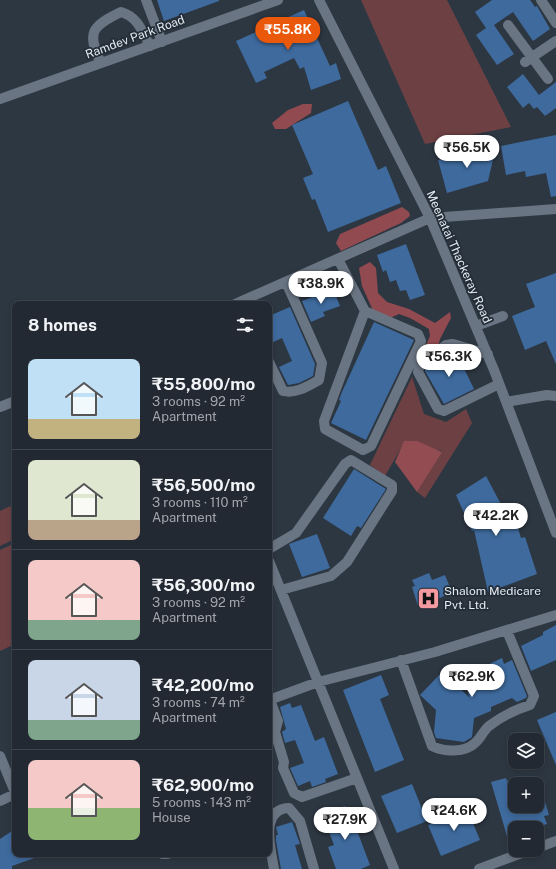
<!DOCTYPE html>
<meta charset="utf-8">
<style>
:root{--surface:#222932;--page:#2e353e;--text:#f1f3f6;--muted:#a2a6ac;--line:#3f454d;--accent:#ea580c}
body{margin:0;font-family:"Public Sans",sans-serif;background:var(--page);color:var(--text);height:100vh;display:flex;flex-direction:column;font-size:15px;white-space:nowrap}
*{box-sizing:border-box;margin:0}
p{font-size:13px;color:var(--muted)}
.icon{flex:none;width:22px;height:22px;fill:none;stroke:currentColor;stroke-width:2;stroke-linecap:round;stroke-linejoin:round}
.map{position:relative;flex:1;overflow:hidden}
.drawer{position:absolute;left:12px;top:301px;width:260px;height:556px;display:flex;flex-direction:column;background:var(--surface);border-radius:8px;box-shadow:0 2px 6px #0003,0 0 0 1px var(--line)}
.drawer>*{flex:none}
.fabs{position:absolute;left:508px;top:733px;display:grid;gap:8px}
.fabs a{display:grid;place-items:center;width:36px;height:36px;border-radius:8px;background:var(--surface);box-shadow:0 2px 6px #0003,0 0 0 1px var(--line);font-size:20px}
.price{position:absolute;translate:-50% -34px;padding:0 9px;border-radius:14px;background:#fff;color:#222;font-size:13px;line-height:26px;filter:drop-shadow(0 1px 2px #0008)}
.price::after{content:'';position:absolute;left:50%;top:24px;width:12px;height:9px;margin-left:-6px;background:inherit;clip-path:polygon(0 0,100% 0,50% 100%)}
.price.current{background:var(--accent);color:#fff}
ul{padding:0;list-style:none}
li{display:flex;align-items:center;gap:12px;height:100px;padding:0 16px}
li+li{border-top:1px solid var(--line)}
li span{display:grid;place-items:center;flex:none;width:112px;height:80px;border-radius:8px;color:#555}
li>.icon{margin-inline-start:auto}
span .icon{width:48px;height:48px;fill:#fffc;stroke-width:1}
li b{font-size:17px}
h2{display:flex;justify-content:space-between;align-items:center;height:48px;padding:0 16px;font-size:17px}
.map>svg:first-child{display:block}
</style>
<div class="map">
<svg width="556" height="869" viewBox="0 0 556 869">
<rect width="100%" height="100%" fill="#2d3742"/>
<!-- green -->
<path fill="#6d4143" d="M361,0H447L511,127L425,144Z
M412,377L424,414L446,422L466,409L472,423L425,498L417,492L442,451L405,441L385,476L370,465Z
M15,504V539L0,546V511Z
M15,543V644L0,651V550Z"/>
<!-- forest -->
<path fill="#914a50" d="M303,104H312L311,113L286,129H275L272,123L288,110Z
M402,207L409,212L410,216L401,223L341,251L336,243L340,234Z
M370,262L376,268L378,293L387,302L409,309L435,323L450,312L451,318L440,339L437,351L425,358L423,352L430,336L429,329L410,318L399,314L390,318L375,315L362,286L359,268Z"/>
<!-- water -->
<path fill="#934c52" d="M404,441H417L442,452L417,492L395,462Z"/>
<!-- building -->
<path fill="#3e6a9d" d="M157,0H219V1L164,21Z
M492,0H530L535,7L537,6L550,29L533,41L513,12L494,25L514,54L497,65L476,35L486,28L475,12Z
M304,10L330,66L336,63L341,79L311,90L304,67L300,69L294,58L264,72L267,78L256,83L236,41Z
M523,74L539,95L556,82V108L545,116L537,107L534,109L529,103L523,108L507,87Z
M348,101L378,170L386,166L401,203L328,232L315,199L312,200L303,178L313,174L292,125Z
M556,135V196L551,197L546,173L526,177L525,171L506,175L501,146Z
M496,147L488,181L447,193L438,160Z
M406,244L425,295L410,300L406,290L400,291L396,280L390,282L386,270L383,272L377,255Z
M556,273V364L546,341L525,350L512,316L535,307L526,284Z
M333,289L340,306L323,312L325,316L311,322L302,301Z
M290,307L315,364L313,376L299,383L288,385L279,367L292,361L282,338L269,344V316Z
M374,322L414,340L366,440L331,423L341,401L339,400L342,392Z
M456,352L474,389L444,404L425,371L426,368L430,364Z
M354,469L386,489L361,528L357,526L351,536L323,518Z
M486,476L514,529L518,528L521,538L525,537L537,574L488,592L474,530L472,531L456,495Z
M317,534L330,568L302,577L289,544Z
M429,573L432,580L445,575L452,592L424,606L423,604L418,606L412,587L415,586L412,580Z
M556,625V660L531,671L521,646L543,635V632Z
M502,658L504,664L512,660L527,696L526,698L517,702L512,698L491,707V711L474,718L472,737L464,742L436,738L434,732L436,710L420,695L442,672L469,697L466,675Z
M381,675L389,695L380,699L404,760L375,772L343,690Z
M290,703L292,708L301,705L315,741L324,737L338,774L325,779L326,782L312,787L310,781L298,786L290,768L304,763L295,740L285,743L282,732L286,729L280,707Z
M556,712V765L537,720Z
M506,778L507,781L515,778V806H537V786L540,785L549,815L544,816L547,824L533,828H515V849L511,850L491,782Z
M412,784L427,821L397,833L381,796Z
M345,806L354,829L356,828L370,865L361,869H336L328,847L334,845L322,814Z
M467,809L480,840L441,856L428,825Z
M292,822L300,844L295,845L302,869H281L276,841V835H278L276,827Z
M15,829V854H40V856L12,866V869H0V839Z"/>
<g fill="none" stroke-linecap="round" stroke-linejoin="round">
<!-- minor -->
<path stroke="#6a7583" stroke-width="10" d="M146,0L162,42
M319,0L430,218L494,370L556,533
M541,0L556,23
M508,25L548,79
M525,62L556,41
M101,63C86,32 92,26 121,12C138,17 142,31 150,46
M0,99L278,0
M338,259L365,311L418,334L421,341L371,446L363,450L325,429L324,421L365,311
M235,304L430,218L556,209
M476,326L503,316
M488,354L453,344L446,345L420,364L418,372L438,409L444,411L499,384
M269,362L283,391C296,394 308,386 319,380L322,363L286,282
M506,402L547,395L556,396
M0,407L15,401
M269,549L296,533L345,464L351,460L392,485V491L347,562L331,576L281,590
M269,561L394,869
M401,660L432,746C444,752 465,753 475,743C481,738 483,731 489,726C502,716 514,710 530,705L534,696L507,631
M269,700L318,682L435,652L556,615
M270,700L278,721L275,732L284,762L283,768L294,793L302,797L357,778
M0,756L15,792
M0,801L15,794
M537,848L556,841
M162,854H168
M274,869C271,850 259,809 289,808L300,821L314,869
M479,869L530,850"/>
</g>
<!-- icons -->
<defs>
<symbol id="hospital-square" viewBox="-11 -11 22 22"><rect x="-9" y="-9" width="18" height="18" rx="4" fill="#f49aa0" stroke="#232d38"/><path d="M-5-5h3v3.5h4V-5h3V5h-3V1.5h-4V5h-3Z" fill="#111"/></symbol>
</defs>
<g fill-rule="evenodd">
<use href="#hospital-square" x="416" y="586" width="25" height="25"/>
</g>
<g text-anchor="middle" stroke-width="3.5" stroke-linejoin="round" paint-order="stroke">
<!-- street labels -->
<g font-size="12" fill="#e3eaf1" stroke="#232d38">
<text transform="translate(135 37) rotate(-20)" y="4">Ramdev Park Road</text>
<text transform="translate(459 257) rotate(66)" y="4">Meenatai Thackeray Road</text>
</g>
<!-- poi labels -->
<g font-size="12" fill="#e3eaf1" stroke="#232d38" text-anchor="start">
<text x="444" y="595">Shalom Medicare<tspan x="444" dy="14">Pvt. Ltd.</tspan></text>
</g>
</g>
</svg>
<div class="fabs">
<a><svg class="icon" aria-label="layers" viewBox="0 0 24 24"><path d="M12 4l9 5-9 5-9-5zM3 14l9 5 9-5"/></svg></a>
<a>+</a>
<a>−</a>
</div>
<b class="price current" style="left:288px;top:51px">₹55.8K</b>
<b class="price" style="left:467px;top:169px">₹56.5K</b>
<b class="price" style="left:321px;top:305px">₹38.9K</b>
<b class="price" style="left:449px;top:378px">₹56.3K</b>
<b class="price" style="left:496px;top:537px">₹42.2K</b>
<b class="price" style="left:472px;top:698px">₹62.9K</b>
<b class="price" style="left:454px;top:832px">₹24.6K</b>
<b class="price" style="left:345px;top:841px">₹27.9K</b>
<section class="drawer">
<h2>8 homes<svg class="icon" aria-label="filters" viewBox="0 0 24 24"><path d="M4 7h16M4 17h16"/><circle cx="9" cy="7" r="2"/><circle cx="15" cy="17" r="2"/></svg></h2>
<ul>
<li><span style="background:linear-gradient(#bfe0f5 75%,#c2b280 0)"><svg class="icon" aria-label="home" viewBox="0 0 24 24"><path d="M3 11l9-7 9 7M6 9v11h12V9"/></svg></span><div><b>₹55,800/mo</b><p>3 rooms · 92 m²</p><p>Apartment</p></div></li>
<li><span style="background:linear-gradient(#dfe7d0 75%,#b9a48a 0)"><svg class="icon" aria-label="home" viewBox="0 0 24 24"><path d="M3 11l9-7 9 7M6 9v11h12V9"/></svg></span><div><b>₹56,500/mo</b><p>3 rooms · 110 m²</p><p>Apartment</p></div></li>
<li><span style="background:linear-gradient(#f6c9c9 75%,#7fa58c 0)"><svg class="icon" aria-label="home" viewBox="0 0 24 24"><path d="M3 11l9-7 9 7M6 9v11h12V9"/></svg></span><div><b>₹56,300/mo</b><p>3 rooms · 92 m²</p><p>Apartment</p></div></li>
<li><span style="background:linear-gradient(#c9d6e8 75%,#7fa58c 0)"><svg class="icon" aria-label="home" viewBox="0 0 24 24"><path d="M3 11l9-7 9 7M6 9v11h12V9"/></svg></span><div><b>₹42,200/mo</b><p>3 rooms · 74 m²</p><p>Apartment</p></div></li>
<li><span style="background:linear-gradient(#f6c9c9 60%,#8fb573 0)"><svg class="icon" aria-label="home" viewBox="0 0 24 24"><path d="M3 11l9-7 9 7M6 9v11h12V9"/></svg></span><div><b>₹62,900/mo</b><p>5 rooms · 143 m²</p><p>House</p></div></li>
</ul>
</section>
</div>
